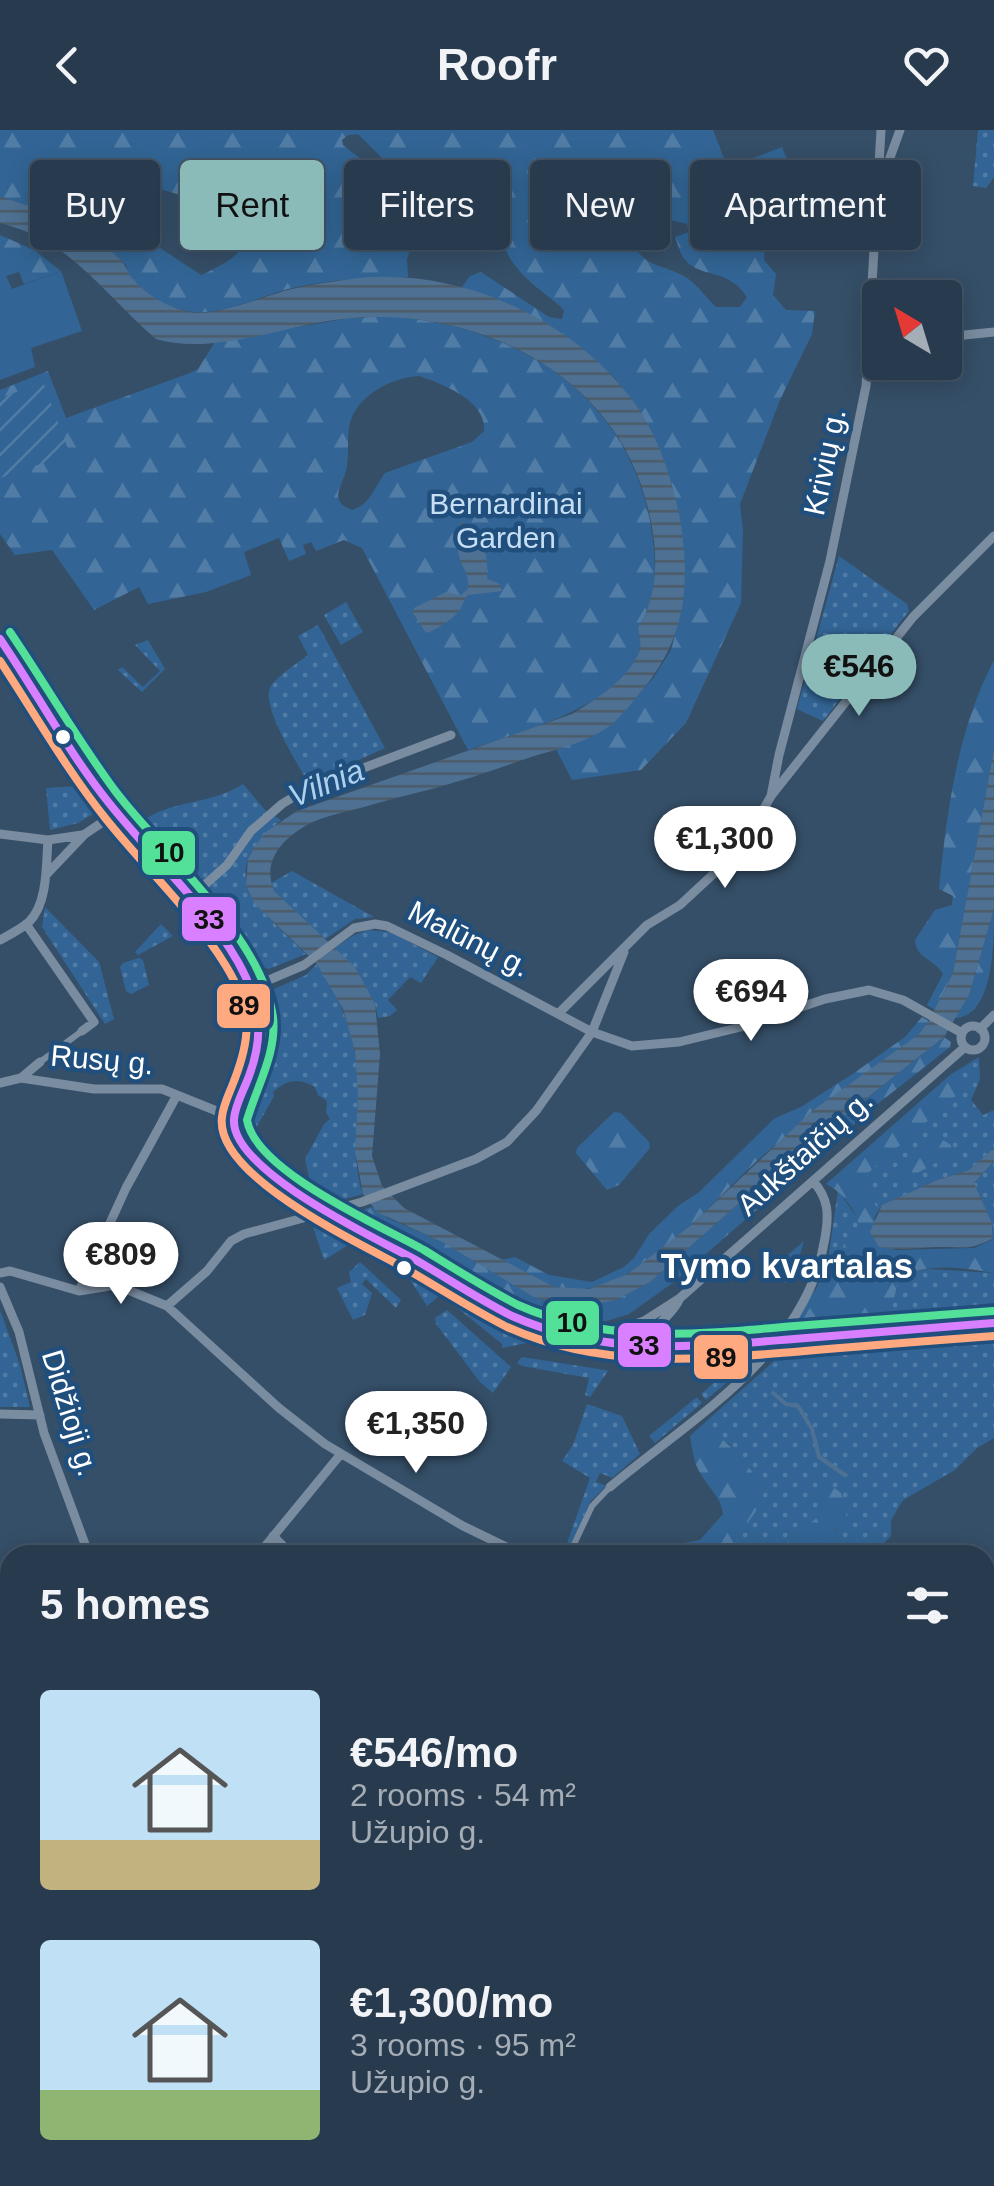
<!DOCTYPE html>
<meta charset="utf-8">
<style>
:root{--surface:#283b4e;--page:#344658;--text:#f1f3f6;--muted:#a5adb6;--line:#456;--accent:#8bbbb9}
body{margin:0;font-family:Helvetica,sans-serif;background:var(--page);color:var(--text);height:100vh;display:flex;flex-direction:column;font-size:38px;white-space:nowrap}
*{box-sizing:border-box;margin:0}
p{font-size:32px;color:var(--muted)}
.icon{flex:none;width:55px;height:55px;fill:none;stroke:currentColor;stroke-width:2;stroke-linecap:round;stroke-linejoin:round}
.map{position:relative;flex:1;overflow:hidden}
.panel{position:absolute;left:0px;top:1415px;width:995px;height:642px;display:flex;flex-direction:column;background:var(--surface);border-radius:30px 30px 0 0;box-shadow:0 5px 25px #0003,0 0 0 2px var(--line)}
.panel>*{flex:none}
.top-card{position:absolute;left:30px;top:30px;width:935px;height:90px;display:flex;gap:20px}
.needle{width:65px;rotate:322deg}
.controls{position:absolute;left:862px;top:150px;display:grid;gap:20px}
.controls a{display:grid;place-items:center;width:100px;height:100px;border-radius:10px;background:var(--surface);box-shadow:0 5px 25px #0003,0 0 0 2px var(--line);font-size:50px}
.price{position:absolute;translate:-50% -85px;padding:0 22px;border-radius:35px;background:#fff;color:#222;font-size:32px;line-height:65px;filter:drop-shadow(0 2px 5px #0008)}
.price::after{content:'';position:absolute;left:50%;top:60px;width:30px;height:22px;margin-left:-15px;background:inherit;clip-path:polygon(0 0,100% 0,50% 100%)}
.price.active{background:var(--accent);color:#111}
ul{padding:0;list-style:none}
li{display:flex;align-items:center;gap:30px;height:250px;padding:0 40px}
li span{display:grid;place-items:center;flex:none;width:280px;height:200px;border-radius:10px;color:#555}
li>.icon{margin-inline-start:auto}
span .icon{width:120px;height:120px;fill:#fffc;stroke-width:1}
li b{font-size:42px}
h2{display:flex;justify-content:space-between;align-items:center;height:120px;padding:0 40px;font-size:42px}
.tag{padding:0 35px;border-radius:10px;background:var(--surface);box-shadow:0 5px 25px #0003,0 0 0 2px var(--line);font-size:35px;line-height:90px}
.tag.active{background:var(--accent);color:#111}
header{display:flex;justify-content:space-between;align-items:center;height:130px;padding:0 40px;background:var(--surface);font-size:45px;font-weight:700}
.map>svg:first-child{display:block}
</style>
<header><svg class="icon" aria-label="back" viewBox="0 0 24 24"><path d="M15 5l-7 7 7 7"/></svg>Roofr<svg class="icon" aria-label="heart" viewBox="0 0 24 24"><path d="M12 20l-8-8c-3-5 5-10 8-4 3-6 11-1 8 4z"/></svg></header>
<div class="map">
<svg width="994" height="2056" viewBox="0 0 994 2056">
<defs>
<pattern id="grass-dots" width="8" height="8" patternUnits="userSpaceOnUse" patternTransform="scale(2.5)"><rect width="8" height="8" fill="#326595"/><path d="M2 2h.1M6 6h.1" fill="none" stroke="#517ca5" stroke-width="1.8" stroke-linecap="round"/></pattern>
<pattern id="forest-firs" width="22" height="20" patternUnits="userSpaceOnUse" patternTransform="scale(2.5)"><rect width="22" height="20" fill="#326595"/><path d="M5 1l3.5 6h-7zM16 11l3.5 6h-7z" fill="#517ca5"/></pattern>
<pattern id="garden-furrows" width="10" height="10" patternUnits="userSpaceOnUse" patternTransform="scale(2.5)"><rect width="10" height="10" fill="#326595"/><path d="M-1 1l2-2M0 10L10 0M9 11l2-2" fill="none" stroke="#517ca5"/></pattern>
<pattern id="water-rules" width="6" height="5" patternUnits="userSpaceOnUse" patternTransform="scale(2.5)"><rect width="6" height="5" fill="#4e7193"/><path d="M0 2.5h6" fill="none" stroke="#4d5b68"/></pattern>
</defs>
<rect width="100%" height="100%" fill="#354f68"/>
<!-- grass -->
<path fill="url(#grass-dots)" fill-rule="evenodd" d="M978,0H994V47L986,58L973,56Z
M839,426L907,474L909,481L823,591L797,579Z
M346,472L363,502L341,515L324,485Z
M318,495L385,618L308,653C299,635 259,574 271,556C278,545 297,534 308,525L298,506Z
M148,510L165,539L142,562L118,540L122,537L143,557L160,541L135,515Z
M243,654L266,681L281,690C210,747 260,778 306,824L269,839L259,836L234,793L195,750L188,754L140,693C170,669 209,676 243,654Z
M80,656L98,681L78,693L50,700L46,658Z
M292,741L374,787L355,789L324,810L274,761L271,753Z
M45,777L99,832L114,889L105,894L42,797Z
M161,794L173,806L138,825L135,822Z
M368,800L390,802L438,827L421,853L410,847L388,870L397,880L390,886L378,888L375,874L334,818L354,805Z
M139,828L143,830L149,855L131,864L126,861L120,837L123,833Z
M317,834C345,874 360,920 358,969C357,1001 352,1033 363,1064L327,1074L313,1065L305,1029L324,994L330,989L326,982L327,971L318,965L315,957C297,947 287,950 273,962L274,966L255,1000L246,991L257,952L268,946L281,902L274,859L306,845Z
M979,927L980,949L971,970L983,985L994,980V1018L969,1040L935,1051L882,1075L878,1081L867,1058V1044L959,955L950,945Z
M994,1031V1109H992V1093L974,1053Z
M838,1060L860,1092V1104L846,1108L832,1153L817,1157L829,1123Z
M313,1097L348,1111L350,1114L324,1130Z
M804,1111L797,1135L786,1153L768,1142Z
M360,1132L401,1170L396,1178L366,1149L362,1154L372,1163L365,1185L353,1190L337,1158L351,1152L349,1142Z
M928,1139L994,1143V1173L879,1186C906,1169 879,1145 928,1139Z
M409,1148L441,1159L443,1163L427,1176Z
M459,1170L533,1210L532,1212L502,1218V1214L455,1176Z
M0,1180L20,1235L30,1277H0Z
M447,1180L511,1237L493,1263L480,1252L436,1194L435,1188Z
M994,1205V1308L977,1318L955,1340L903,1370L891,1390V1406L873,1425H722L741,1401L765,1359L729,1314L701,1296L782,1224ZM823,1379L838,1399L813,1419L809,1394L819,1388Z
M522,1227L605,1240L608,1241L590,1267L585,1265L589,1248L522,1236L517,1233Z
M739,1231L745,1237L706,1270L701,1264Z
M697,1267L702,1273L655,1313L649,1306Z
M587,1274L622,1286L640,1324L612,1348L600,1343L596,1352L606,1356L590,1372L566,1425H563L590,1348L562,1331L573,1315Z
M58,2048H117L119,2056H60Z"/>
<!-- forest -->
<path fill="url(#forest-firs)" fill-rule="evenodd" d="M0,0H713L739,67L766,82L764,130L776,144L773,165L786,180L815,181L812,204L780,270L740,374L743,400L741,473L686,593L641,640L572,650L556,619L591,607L608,597L654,547L671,520L681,482L678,379L642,284L614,247L559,202L531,185L462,157L470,146L481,142L549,187L562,189L564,181L561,177C545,163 526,151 514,134C495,111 513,90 472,72L468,73L461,94L455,98L432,91L409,49L392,38L358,4L348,5L342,10L343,15C375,41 404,56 419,95L407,129L408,147C369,148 330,149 292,158C263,165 216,188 187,181C167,177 141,164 129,146C121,134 133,143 123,132C104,111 28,75 0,67ZM90,30L128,43L126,49L187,67L206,68L219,80L249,88C255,119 226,134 201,145L160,118L154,120L147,106L85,83L62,53L67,43L78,47ZM648,85L687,94L689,102L675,107C678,114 680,124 685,130C702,149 727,137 747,167L740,177H716C706,168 699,156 687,148C660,131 640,141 628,100Z
M0,105L34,120L61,141L24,154L19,142L6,146L0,132Z
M385,186C516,194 632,265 652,403C657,438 657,468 638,498C639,506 642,513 639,521C623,576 516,603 468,620L362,418L344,410L316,421L311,412L303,415L306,424L289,431L279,408L244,422L251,445L206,462L148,474L139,457L94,480L52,420L15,425L0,404V260L48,241L66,288L190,243L198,239L215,212L344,189ZM419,246C443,254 487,271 484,301L472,312L385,343C374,358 371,374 352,380C326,370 344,356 347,336C349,323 347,310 349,297C354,267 391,247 419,246Z
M994,530V619L953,843L935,880L927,875L943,844C935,829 916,829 915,810L935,780L952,775L953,766L939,759C947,681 957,601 994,530Z
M994,779C994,812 994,887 955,888L969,865Z
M922,887L929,891L918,905C869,943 820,979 772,1018C720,1060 653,1150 585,1159C553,1164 526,1145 500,1130L515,1127L549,1145L592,1152L624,1137L634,1128L649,1104L678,1076L698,1063L775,988L801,977L854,943L905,907Z
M944,907L951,912L950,917L875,976L674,1152L629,1184L607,1191L566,1190L523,1175L364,1084L365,1079L372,1077L388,1088L444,1113L547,1172L579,1177L616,1170L650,1152L787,1031Z
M950,945L959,955L957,965L867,1044V1058L878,1081L874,1088L894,1120L974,1118L994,1109V1143C965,1138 921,1131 898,1150L893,1174L879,1186L800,1194L798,1187L817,1157L832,1153L846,1107L860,1104C860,1084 843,1062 826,1054Z
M614,982L621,983L649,1012L650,1018L619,1055L607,1060L576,1023L577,1018Z
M933,1004L951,1015L952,1024L901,1052L893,1053L888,1049L889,1043Z
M701,1296C730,1309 747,1335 765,1359L760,1375L727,1423L665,1425L668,1416L700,1410L723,1384C721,1366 706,1356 698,1339C693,1329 692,1317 690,1306Z
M822,1357H833L841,1363L847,1388C834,1404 805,1434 787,1412C798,1398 816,1394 823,1379L819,1363Z"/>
<!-- garden -->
<path fill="url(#garden-furrows)" d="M43,252L70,324L0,348V268Z"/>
<!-- pitch -->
<path fill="#326595" d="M782,17L794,46L746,65L735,35Z
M0,132L12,159L61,141L82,201L31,218L35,237L0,250Z"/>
<!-- water -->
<path fill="url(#water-rules)" d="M0,67C44,79 86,99 120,129C126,135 127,142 132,148C146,165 167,177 189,182C217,187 263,166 292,159C311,154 332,152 351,149C459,135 580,191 640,281C661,313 677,364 682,402C690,467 682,514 639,564C630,575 620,588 608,597C586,613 557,619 531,627C507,635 483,644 459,651C428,661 396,667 364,677C346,682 323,686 307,695C281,710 262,731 274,761L355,837L375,874L380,924L372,1026L382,1056L404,1078L554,1157L589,1159L628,1144L690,1096L812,981L918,905L929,891L953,843L994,619V779L969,865L944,907L787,1031L650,1152L616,1170L579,1177H564L534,1167L444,1113L377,1082L363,1064L355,1021L358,964L355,921L343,879L317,834L255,774L246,755L248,729L255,716L267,701L297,681L572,584C595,570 629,549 639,522C642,514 639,506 638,498C665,455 656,398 640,352C598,234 463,175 343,189C286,195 212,226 156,209C103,164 73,111 0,93Z
M462,392C486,403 488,426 487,449L500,454L502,461L468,465C464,469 463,474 461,478C455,488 436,500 426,503L413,483L414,478L446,462L461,465L468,459C470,443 462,439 459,426C456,416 460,409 455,400Z
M994,1018V1031L974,1053L992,1093V1109C966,1122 962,1116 937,1117C917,1118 899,1121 879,1117L870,1102L882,1075L935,1051L969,1040Z"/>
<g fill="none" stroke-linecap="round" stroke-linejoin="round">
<!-- stream -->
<path stroke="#4e7193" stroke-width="4" d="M773,1263L786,1274L798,1276L812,1299L819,1327L845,1345"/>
<!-- pedestrian -->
<path stroke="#7a8c9f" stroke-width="6" d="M40,932L82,901
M569,1425L592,1376L610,1357
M0,1834L10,1916
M894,2053L895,2048"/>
<!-- minor -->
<path stroke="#7a8c9f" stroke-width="9" d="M883,47L900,0
M945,207L994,202
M771,666L779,625L830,431L866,256L881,0
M0,704L48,710L82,705
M46,745L85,704L116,683
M189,769L227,735L251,701L282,674L305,660L451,605
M26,794L94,892L82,901
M0,810C9,805 21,799 29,792C48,773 46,735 48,710
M250,858L304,835L354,798L375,794L387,796L447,825L592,902L632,916L679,912L741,897L825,869L869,860L903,870L962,903
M559,883L647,795L680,775L722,736L750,703L771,666L913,487L994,406
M961 908a12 12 0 1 1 24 0a12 12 0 1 1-24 0Z
M980,899L994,885
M21,948L40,932
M0,953L21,948L94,959H162L234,988
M0,1143L10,1141L79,1161L116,1155L167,1176L279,1278L325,1314L463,1396L523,1425
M0,1157L19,1202L44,1303L89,1425
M79,1161L126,1058L177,965
M167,1176L207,1141L231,1111L244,1104L362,1072L476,1029L507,1012L536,981L592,902L624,822
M588,1210L644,1191L680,1168L965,917
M651,1218C653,1189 670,1191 680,1168
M0,1284L40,1285
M610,1357C692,1288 807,1223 825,1108C829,1085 829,1069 813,1051
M273,1406L292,1425
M258,1425L340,1325
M985,1518L994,1509
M0,1546L10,1551
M0,1774L10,1773
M0,1824L10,1822
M985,1840L994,1846
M0,1966L10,1958
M0,2037L10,2035
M45,2048L47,2056
M125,2048L127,2056
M712,2048L723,2056
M343,2055L356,2048
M291,2056L292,2054"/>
<!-- secondary -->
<path stroke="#76899b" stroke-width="11" d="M0,509C36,561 68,617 105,668C149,728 247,813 260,885C266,920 243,955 234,988C234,999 237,1007 244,1016C287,1069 359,1098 417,1131C458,1155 500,1185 546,1200C590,1215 636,1219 683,1218L994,1193
M985,1920L994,1896
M927,2056L932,2048"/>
<defs>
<path id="bus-1" d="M0,509C37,563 68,622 109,673C151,726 204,773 238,832C260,871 265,904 249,946C244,960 235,975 234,989C230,1040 375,1108 414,1129C447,1148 478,1169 512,1186C604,1227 696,1217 794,1209C860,1204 927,1198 994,1193"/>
<path id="bus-2" d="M0,531C35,584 66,639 106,689C145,738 193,782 226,836C252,879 252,905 234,951C230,962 223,975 222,987C214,1047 364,1115 408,1140C441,1159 473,1180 507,1197C600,1239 695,1230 794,1222C861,1216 927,1211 994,1206"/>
<path id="bus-3" d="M10,502C46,555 78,611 116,662C164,725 262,807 273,887C277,923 257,956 247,990C255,1041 381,1096 424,1120C455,1139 485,1158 518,1175C608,1215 700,1204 795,1196C861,1191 927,1186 993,1181"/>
</defs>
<!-- bus-1 casing -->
<use href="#bus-1" stroke="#204f7d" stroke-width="15"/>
<!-- bus-2 casing -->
<use href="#bus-2" stroke="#204f7d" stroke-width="15"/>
<!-- bus-3 casing -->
<use href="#bus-3" stroke="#204f7d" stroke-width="15"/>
<!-- bus-1 -->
<use href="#bus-1" stroke="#d880ff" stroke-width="8"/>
<!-- bus-2 -->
<use href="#bus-2" stroke="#ffa980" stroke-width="8"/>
<!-- bus-3 -->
<use href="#bus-3" stroke="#53e098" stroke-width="8"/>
</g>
<!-- markers -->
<g fill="#fff" stroke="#204f7d" stroke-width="4">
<circle cx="63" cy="607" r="9"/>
<circle cx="404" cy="1138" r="9"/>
</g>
<g text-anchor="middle" stroke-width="9" stroke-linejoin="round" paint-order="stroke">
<!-- street labels -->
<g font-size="30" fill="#fff" stroke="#204f7d">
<text transform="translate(825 332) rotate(-78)" y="10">Krivių g.</text>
<text transform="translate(469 809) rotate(27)" y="10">Malūnų g.</text>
<text transform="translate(102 930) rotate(5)" y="10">Rusų g.</text>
<text transform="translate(805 1023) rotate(-42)" y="10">Aukštaičių g.</text>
<text transform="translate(70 1283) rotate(73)" y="10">Didžioji g.</text>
</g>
<!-- park labels -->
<g font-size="30" fill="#c7dff5" stroke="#204f7d">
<text x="506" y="384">Bernardinai<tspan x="506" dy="34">Garden</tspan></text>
</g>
<!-- water labels -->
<g font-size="32" font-style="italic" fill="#aed0ef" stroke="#204f7d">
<text transform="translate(326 653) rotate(-22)" y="11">Vilnia</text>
</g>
<!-- quarter labels -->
<g font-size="35" font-weight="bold" fill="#fff" stroke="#204f7d">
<text x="787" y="1148">Tymo kvartalas</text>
</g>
</g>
<g stroke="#204f7d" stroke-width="4">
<rect x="140" y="699" width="57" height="48" rx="10" fill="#53e098"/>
<rect x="180" y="765" width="58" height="48" rx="10" fill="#d880ff"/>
<rect x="215" y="852" width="57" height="48" rx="10" fill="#ffa980"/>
<rect x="544" y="1169" width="57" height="48" rx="10" fill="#53e098"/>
<rect x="616" y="1191" width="57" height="48" rx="10" fill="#d880ff"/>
<rect x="692" y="1203" width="58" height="48" rx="10" fill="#ffa980"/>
</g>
<g font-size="28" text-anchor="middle" font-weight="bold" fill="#111">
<text x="169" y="732">10</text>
<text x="209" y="799">33</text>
<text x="244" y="885">89</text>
<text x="572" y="1202">10</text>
<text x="644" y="1225">33</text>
<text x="721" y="1237">89</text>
</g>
</svg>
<div class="controls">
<a><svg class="needle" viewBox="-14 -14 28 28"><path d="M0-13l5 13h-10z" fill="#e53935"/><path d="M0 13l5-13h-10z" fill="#a5adb6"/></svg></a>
</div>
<b class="price active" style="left:859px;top:589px">€546</b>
<b class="price" style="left:725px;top:761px">€1,300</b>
<b class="price" style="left:751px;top:914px">€694</b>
<b class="price" style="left:121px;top:1177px">€809</b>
<b class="price" style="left:416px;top:1346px">€1,350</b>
<div class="top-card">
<a class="tag">Buy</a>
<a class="tag active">Rent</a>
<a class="tag">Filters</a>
<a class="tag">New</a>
<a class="tag">Apartment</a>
</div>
<section class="panel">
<h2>5 homes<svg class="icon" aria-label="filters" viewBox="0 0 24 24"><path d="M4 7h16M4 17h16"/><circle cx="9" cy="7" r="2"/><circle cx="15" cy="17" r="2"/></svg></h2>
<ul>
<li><span style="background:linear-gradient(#bfe0f5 75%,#c2b280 0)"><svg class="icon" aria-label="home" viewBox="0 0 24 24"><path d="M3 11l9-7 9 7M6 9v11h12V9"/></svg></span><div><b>€546/mo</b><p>2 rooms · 54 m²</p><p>Užupio g.</p></div></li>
<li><span style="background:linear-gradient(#bfe0f5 75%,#8fb573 0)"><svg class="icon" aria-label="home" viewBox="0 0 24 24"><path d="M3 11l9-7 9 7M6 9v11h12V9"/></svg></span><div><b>€1,300/mo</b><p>3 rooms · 95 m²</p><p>Užupio g.</p></div></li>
</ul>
</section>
</div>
